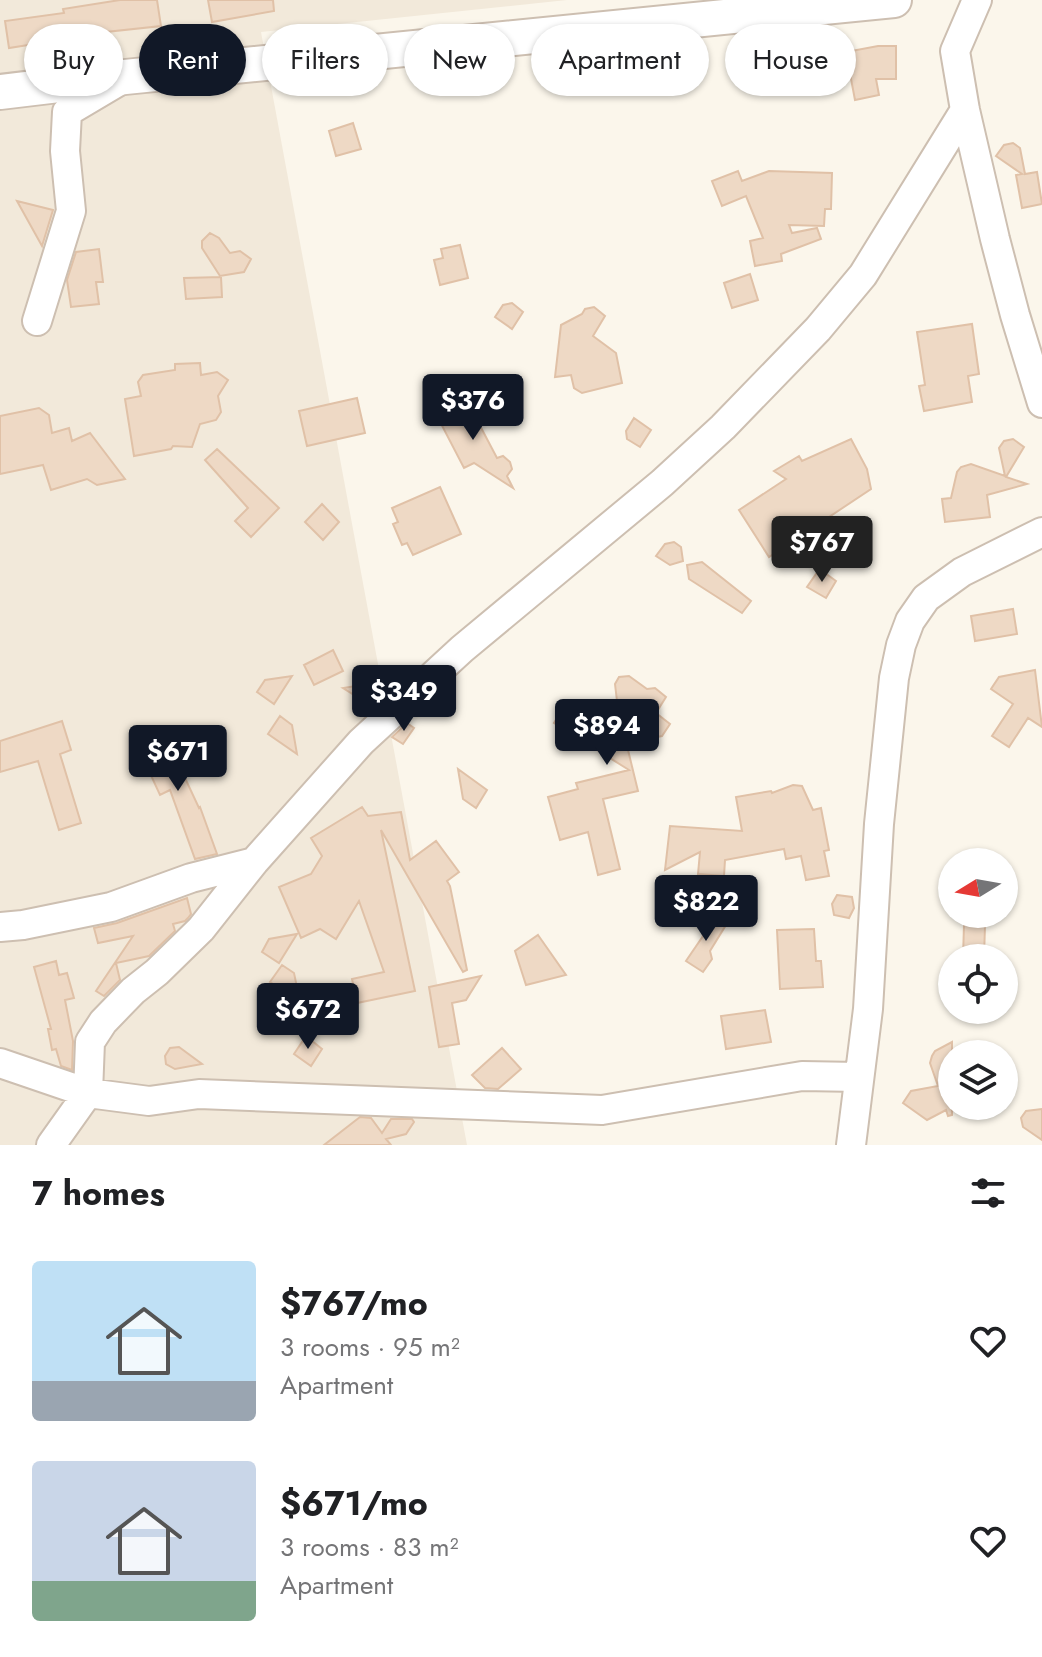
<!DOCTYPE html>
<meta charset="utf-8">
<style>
:root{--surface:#fff;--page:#f6f6f6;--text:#202124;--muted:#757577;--accent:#111827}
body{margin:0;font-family:Jost,sans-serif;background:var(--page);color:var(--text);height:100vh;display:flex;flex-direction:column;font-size:30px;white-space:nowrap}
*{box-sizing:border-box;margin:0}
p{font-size:26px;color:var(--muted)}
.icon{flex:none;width:44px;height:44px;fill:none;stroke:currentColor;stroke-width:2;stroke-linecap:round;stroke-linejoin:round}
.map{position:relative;height:1145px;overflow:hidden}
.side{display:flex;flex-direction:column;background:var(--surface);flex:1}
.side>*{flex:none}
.guide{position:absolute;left:24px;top:24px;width:994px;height:72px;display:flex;gap:16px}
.needle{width:52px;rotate:259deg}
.fabs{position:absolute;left:938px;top:848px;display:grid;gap:16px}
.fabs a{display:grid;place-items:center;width:80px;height:80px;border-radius:50%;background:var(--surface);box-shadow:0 2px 6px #0004;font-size:40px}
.price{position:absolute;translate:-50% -68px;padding:0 18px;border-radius:8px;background:var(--accent);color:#fff;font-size:26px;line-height:52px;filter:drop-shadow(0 2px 4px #0008)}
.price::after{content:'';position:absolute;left:50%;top:48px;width:24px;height:18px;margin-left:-12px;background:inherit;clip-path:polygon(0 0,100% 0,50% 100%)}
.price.on{background:#222;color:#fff}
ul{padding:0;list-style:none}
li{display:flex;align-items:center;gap:24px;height:200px;padding:0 32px}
li span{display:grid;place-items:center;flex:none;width:224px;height:160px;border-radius:8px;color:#555}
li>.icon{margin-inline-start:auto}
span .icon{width:96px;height:96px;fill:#fffc;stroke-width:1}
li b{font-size:34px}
h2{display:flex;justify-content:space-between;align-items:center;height:96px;padding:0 32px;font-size:34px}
.tag{padding:0 28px;border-radius:36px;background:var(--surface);box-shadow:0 2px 6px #0004;font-size:28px;line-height:72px}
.tag.on{background:var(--accent);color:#fff}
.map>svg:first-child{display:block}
</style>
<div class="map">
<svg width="1042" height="1145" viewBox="0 0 1042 1145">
<rect width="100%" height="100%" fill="#fbf6eb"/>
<!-- residential -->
<path fill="#f2e9da" d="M0,0H567L261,32L467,1145H0Z"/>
<!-- building -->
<path fill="#eed9c5" stroke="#e0c1a7" stroke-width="2" d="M120,0H157L161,26L41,39V43L9,48L5,21L64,13L63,9Z
M208,0H273L274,11L212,22Z
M878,46H896V79H876L879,95L855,100L846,52Z
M353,123L361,149L336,156L329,131Z
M1013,143L1020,148L1025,174L1037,172L1042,204L1022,208L1016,175L1022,174L996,156L1004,145Z
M738,171L742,181L769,171L832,173L831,209H825L824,226L789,225L792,233L817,228L821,239L781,254L782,261L755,266L750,241L763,238L746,196L722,206L712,181Z
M17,201L53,210L42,246Z
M210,233L219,238L230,253L240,251L251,259L244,272L220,276L202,248V241Z
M460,245L468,278L440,285L434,260L443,258L441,249Z
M99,249L103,282H96L99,304L71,307L67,280L76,252Z
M750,274L758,300L732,308L724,283Z
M221,277L222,297L186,299L184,278Z
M512,303L523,312L512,329L495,317L503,305Z
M594,307L605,316L593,336L616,353L622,383L582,393L574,388L571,375L555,377L561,325L582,314L585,309Z
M972,324L979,374L968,376L972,402L924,411L919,386L925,385L917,332Z
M200,363L201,375L217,372L228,380L218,396L221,412L216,420L200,424L192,447L173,446L171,449L134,456L125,399L141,396L138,382L143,375L175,370V364Z
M357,398L365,433L307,446L299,411Z
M467,401L497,458L503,456L510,462L512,469L507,476L513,488L474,463L464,468L437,416Z
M39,408L49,415L52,433L69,428L72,441L90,433L125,479L97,485L87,479L51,490L43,465L0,474V416Z
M634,418L651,430L640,447L627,439L626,431Z
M851,439L867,469L871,489L769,557L739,510L786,479L774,471L799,456L802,461Z
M1013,439L1024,447L1006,477L1027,484L987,495L990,517L945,522L942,499L951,498L957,472L961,467L971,464L1005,476L999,448L1004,441Z
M217,449L279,508L251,537L235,521L248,508L205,460Z
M440,487L461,534L413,555L407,543L402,545L393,524L398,522L392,508Z
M322,504L339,522L323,540L305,522Z
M674,542L681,547L683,561L670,565L656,556L665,544Z
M702,562L751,601L742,613L689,579L687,565Z
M825,573L836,581L826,598L807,587L816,574Z
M1013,609L1017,634L975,641L971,616Z
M333,650L343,671L314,685L304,665Z
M1035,670L1042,727L1028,718L1009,747L992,736L1013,704L991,689L999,677Z
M292,676L274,704L257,692L265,680Z
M629,676L647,689L655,688L666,697L656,713L670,724L662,736L647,739L628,750L638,791L603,799L620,869L598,875L588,832L560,840L548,797L578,789L576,783L629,770L554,723L562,710L571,709L591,724L619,718L615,684L619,677Z
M375,683L382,688L384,698L378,704L370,705L343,688Z
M280,716L292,725L297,754L268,734Z
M62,721L71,750L60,754L81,823L59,830L38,761L0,772V741Z
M407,723L414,728L403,744L392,737Z
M164,733L199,808L200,807L217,854L195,859L170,790L160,795L137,745Z
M458,769L487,790L476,808L463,799Z
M793,785L802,786L813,810L821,808L829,850L824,851L829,876L806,880L801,856L786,859L784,849L725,860L724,876L698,874L700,852L665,870L670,826L742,831L736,797L771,791L772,793Z
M362,807L368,816L401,812L410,860L436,841L459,872L447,881L450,886L467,970L463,972L381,830L415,991L357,1003L352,979L384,972L359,901L336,939L320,929L301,938L279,887L311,874L322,856L311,838Z
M837,895L852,897L854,908L849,918L834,915L832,904Z
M187,898L191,914L188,918L185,921L173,924L175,931L149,956L116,963L120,980L104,996L96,991L133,936L98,943L94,928L117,923Z
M715,917L726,925L710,951L712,959L703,972L686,961L703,936L701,926L706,918Z
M964,925H985L984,958H963Z
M814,929L816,961H821L823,987L780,989L777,930Z
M297,934L279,963L262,952L269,939Z
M538,935L566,975L526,985L515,951Z
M56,961L59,975L67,973L74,998L65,1000L73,1041L72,1070L61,1066L56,1049L52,1050L48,1029H51L34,967Z
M282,965L294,973L298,992L312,1003L301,1020L289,1011L285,992L270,982Z
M481,976L466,1000L452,1003L459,1044L439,1047L429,987Z
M765,1010L771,1042L726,1049L721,1016Z
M306,1036L322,1049L311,1066L294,1054Z
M952,1042V1115L948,1116L946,1110L927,1120L903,1103L911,1091L938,1086L930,1063L932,1056L935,1051Z
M179,1047L202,1064L175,1069L166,1064L165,1056L170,1048Z
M502,1048L521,1069L498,1089L485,1088L472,1075Z
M1042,1109V1140L1023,1127L1021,1118L1026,1111Z
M360,1117L371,1118L382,1133L391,1119H412L414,1122L406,1134L386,1139L391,1145H324Z"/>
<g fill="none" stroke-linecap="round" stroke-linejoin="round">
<defs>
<path id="minor" d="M977,0L955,51L965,110L995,239L1015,315L1042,403
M37,321L71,211L65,151L67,112L121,80
M0,927L23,925L111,907L191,878L254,862
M0,1063L88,1093L149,1101L199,1094L602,1110L802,1076L859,1077
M51,1145L88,1093L90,1042L103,1022L133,991L157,972L201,929L254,862L361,742L462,649L662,483L723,427L818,329L863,275L965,110
M851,1145L868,1009L879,824L894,678L901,645L910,621L926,598L962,572L1042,532"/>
<path id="tertiary" d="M0,92L125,77L894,0"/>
</defs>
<!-- minor casing -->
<use href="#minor" stroke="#cdbfb1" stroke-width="32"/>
<!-- tertiary casing -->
<use href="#tertiary" stroke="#cdbfb1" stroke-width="38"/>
<!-- minor -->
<use href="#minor" stroke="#fff" stroke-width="28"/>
<!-- tertiary -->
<use href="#tertiary" stroke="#fff" stroke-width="34"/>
</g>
</svg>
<div class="fabs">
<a><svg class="needle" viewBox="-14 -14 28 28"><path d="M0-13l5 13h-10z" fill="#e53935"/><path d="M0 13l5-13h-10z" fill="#757577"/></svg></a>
<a><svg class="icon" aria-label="locate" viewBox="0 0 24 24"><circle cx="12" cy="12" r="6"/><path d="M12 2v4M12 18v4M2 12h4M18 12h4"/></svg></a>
<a><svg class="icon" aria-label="layers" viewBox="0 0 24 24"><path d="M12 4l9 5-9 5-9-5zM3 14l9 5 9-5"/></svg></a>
</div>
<b class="price" style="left:473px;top:442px">$376</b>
<b class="price on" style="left:822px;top:584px">$767</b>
<b class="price" style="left:404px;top:733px">$349</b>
<b class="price" style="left:607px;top:767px">$894</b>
<b class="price" style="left:178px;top:793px">$671</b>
<b class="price" style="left:706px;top:943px">$822</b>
<b class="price" style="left:308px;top:1051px">$672</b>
<div class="guide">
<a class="tag">Buy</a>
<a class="tag on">Rent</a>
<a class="tag">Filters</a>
<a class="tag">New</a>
<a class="tag">Apartment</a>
<a class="tag">House</a>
</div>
</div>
<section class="side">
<h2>7 homes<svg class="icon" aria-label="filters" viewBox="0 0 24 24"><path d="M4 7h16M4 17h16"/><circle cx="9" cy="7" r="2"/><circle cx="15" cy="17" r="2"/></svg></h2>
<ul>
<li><span style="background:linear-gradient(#bfe0f5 75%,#9aa5b1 0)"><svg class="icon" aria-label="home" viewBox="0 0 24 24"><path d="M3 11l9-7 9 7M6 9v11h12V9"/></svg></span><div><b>$767/mo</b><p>3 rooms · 95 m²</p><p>Apartment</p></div><svg class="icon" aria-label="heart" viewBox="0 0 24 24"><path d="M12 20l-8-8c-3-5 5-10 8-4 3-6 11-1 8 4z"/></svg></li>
<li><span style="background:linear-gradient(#c9d6e8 75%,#7fa58c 0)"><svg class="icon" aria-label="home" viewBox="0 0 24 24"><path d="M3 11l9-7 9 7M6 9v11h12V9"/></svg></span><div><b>$671/mo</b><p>3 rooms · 83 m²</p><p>Apartment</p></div><svg class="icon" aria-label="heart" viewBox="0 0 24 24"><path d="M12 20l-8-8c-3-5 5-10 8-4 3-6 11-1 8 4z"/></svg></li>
</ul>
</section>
